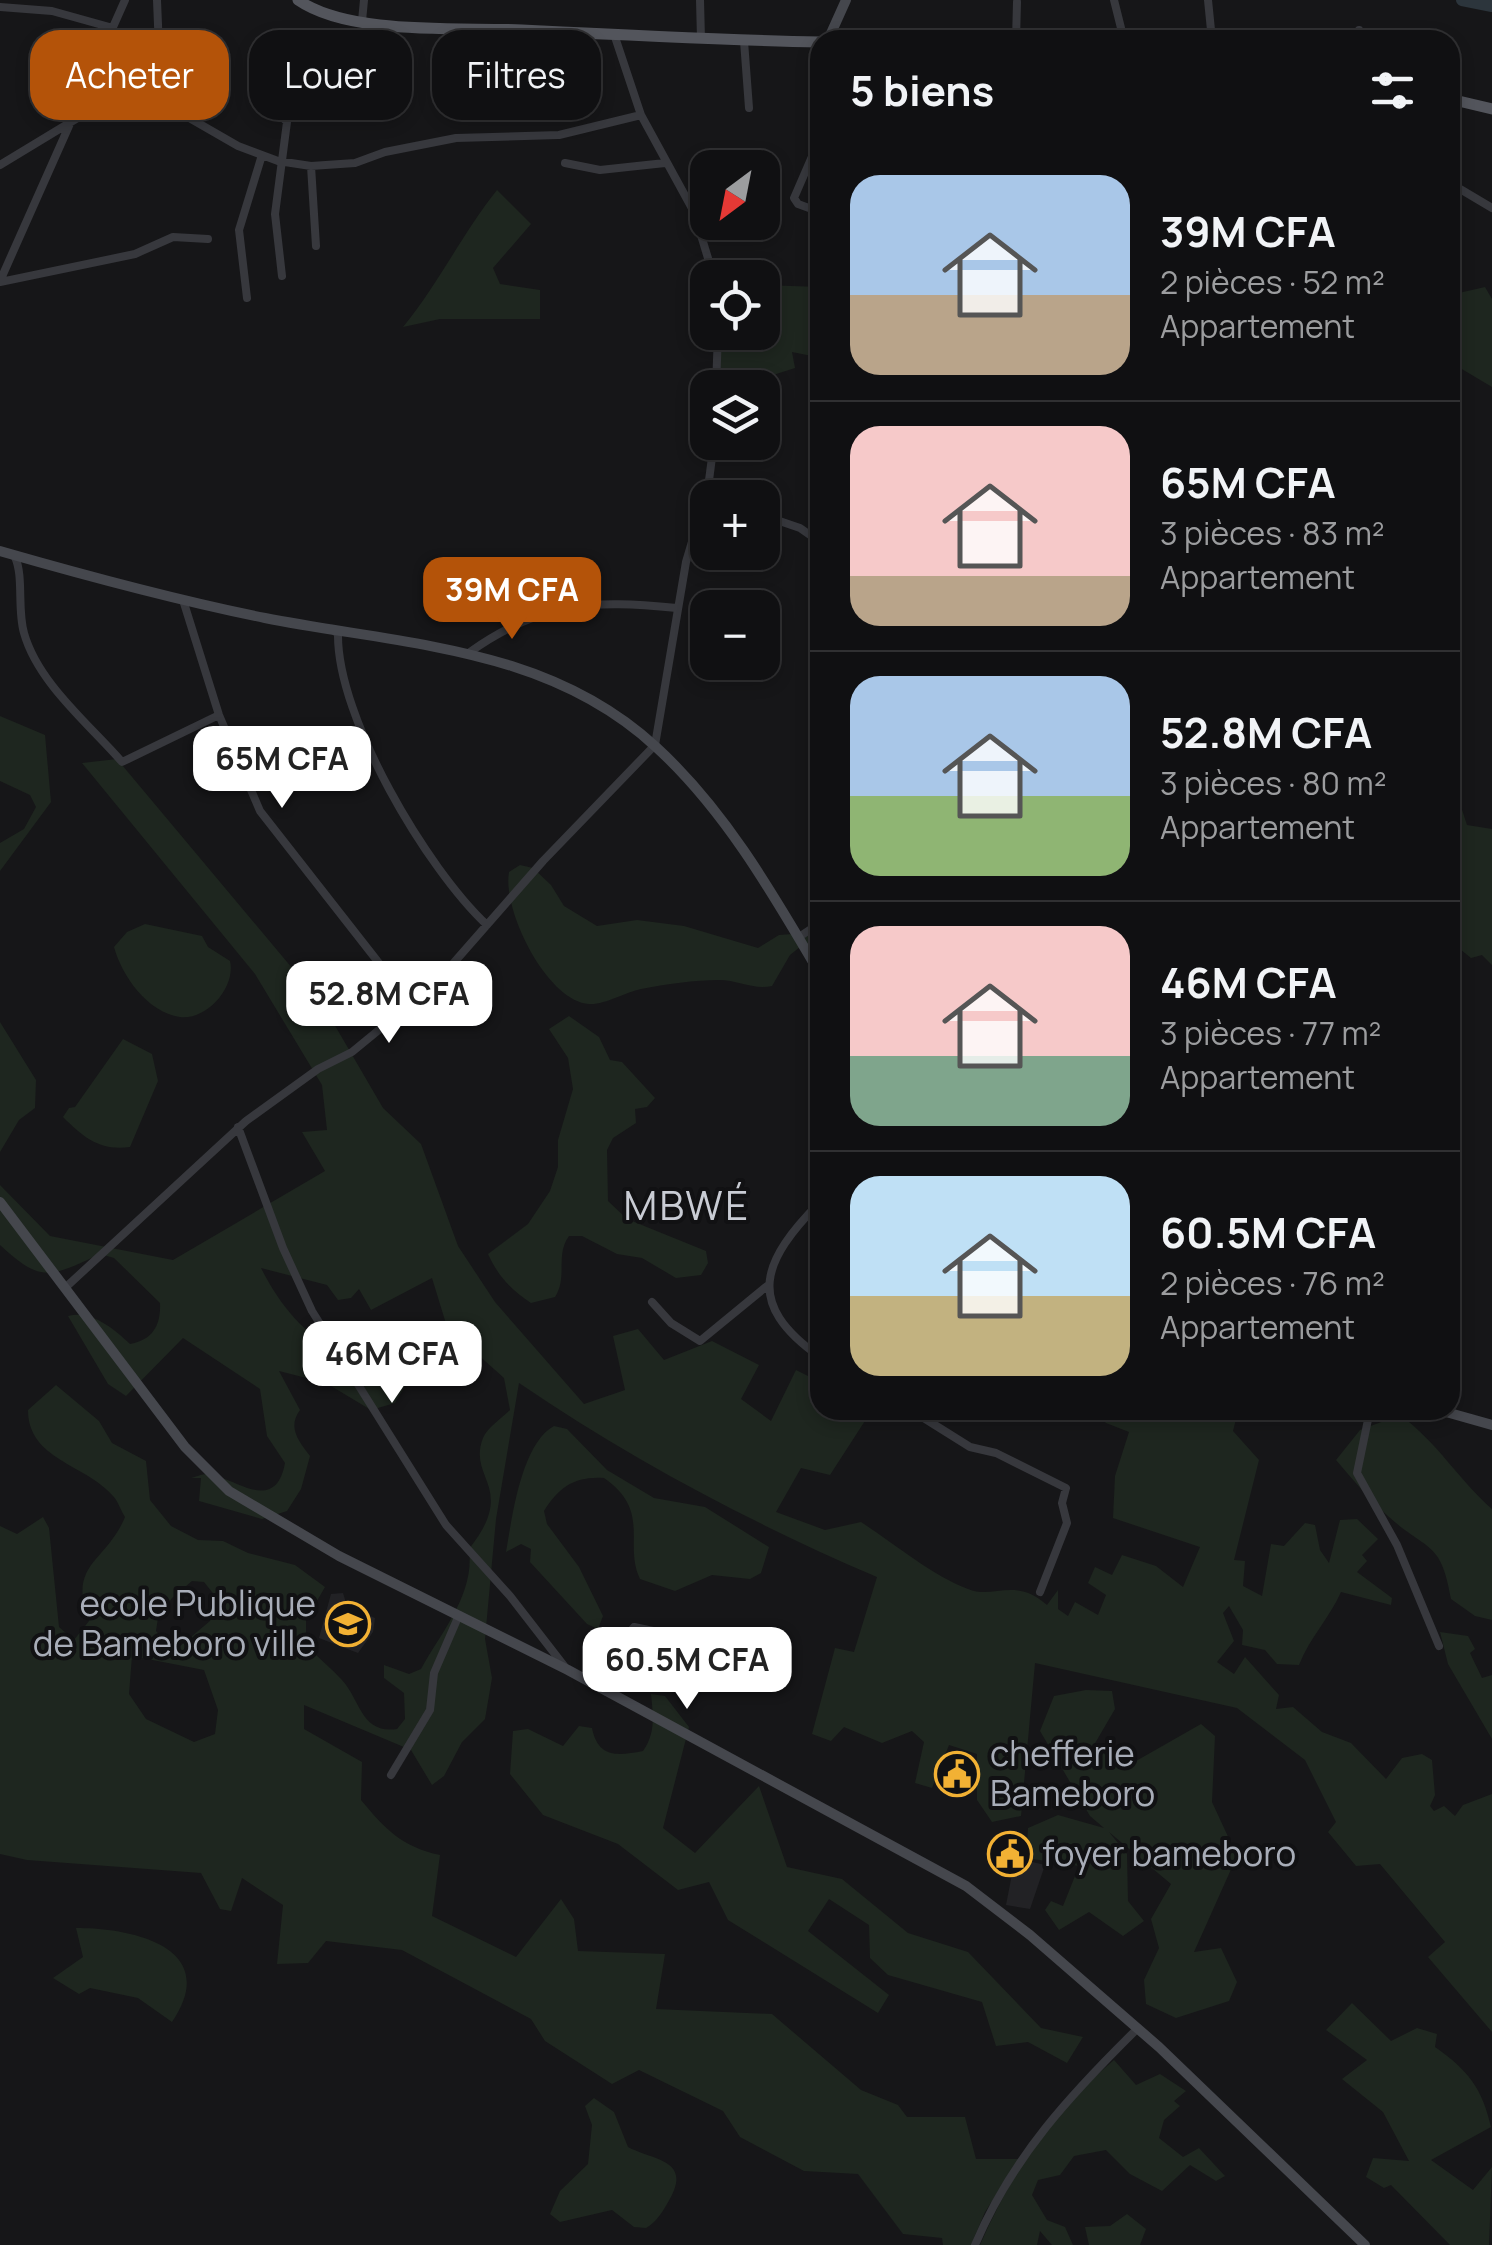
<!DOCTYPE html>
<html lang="fr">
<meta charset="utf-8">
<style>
:root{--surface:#101012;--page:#1e1e20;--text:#f1f3f6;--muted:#9c9d9f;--line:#303032;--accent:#b45309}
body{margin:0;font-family:Manrope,sans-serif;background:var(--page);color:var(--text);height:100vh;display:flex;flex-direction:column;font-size:38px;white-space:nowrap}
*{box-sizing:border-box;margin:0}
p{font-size:32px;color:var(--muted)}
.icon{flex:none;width:55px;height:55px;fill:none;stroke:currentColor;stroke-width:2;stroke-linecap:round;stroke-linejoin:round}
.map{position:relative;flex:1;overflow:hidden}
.details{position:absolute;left:810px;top:30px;width:650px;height:1390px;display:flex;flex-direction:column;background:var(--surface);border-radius:30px;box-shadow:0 5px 15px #0003,0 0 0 2px var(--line)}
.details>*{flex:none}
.hud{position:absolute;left:30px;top:30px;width:630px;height:90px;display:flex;gap:20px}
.needle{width:65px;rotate:212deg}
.tools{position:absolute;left:690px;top:150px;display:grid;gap:20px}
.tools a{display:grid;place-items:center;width:90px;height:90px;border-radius:20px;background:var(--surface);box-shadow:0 5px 15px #0003,0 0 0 2px var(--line);font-size:50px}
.price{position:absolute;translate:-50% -85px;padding:0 22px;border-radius:20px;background:#fff;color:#222;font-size:32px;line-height:65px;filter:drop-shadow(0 2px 5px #0008)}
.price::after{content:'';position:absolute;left:50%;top:60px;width:30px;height:22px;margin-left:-15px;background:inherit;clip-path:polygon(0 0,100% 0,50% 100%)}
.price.on{background:var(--accent);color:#fff}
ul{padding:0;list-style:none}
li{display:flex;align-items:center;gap:30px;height:250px;padding:0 40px}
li+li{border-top:2px solid var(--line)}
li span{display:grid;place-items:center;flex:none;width:280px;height:200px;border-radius:30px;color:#555}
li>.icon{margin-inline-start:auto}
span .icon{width:120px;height:120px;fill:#fffc;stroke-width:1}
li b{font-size:42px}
h2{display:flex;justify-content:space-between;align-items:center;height:120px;padding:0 40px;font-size:42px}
.pill{padding:0 35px;border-radius:30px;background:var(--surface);box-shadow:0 5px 15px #0003,0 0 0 2px var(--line);font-size:35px;line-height:90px}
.pill.on{background:var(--accent);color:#fff}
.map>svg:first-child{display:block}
</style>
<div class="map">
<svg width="1492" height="2245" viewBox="0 0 1492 2245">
<rect width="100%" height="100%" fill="#161618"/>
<!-- built -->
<path fill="#222225" d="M343,1593L347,1606L375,1618L373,1632L358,1653L319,1638L331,1594Z
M1028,1861L1045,1865L1030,1909L1006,1905L1012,1874Z"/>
<!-- green -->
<path fill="#1e261f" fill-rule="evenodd" d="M497,190L531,224L493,268L500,284L540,290V319H440L403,327C439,283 462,234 497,190Z
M763,285L820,287V367L812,356L792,352L795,368L770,376L718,379L720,333L762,332Z
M1485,287L1492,299V387L1450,362V295Z
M0,716L45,735L51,802L0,871V843L24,829L36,807L30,795L0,781Z
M117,759L323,1005L383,1108L421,1144L458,1246L495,1302L584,1404L625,1390L613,1336L638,1329L664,1360L712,1341L759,1365L741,1399L771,1421L796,1370L820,1382V1410H872L830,1475L801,1468L776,1512L825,1530L861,1522C895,1544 931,1575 968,1589C994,1600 1014,1576 1047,1605L1058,1590V1609L1068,1616L1075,1602L1098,1615L1106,1595L1088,1583L1095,1567L1112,1575L1122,1555L1156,1566L1183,1587L1200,1547L1113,1518L1115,1476L1129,1432L1106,1423L1092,1410H1287L1275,1418L1248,1414L1236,1419L1233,1431L1259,1460L1234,1560L1245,1561L1243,1586L1262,1596L1271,1544L1284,1546L1305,1523L1315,1525L1320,1550L1329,1563L1340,1520L1357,1519L1378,1539L1362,1555L1367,1561L1357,1572L1392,1598L1391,1605L1341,1592C1329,1619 1310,1637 1299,1665L1277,1664L1265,1650L1242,1645L1243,1630L1229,1606L1223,1613L1234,1641L1217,1662L1234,1674L1245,1657L1279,1695L1276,1709L1293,1707L1322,1732L1351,1743L1386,1779L1402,1758L1422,1754L1432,1760L1435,1795L1430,1806L1434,1811L1444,1806L1455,1816L1463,1805L1492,1794V2032L1428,1957L1445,1942L1380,1864L1356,1866L1328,1832L1336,1822L1305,1760L1237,1708L1035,1663L1021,1816L992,1822L977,1800V1754L949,1745L932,1788L915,1783L924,1742L912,1731L882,1743L844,1727L831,1741L812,1734L835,1648L854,1652L877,1577C751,1523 632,1460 519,1383L496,1519L485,1639L492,1678L485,1719L462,1742L444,1776L432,1785L411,1750L304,1705V1729L362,1762L361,1800C385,1829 402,1847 440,1855L432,1916L516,1957L561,1899L574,1919L578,1951L665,1954L656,2009L772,2014L861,2090L898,2105L907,2117H965L976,2159H1019L985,2212L971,2245H943L942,2238L903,2234L858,2174L804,2171L740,2137L723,2111L639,2070L612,2084L545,2041L531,2019L402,1950L326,1941L308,1963L277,1964L283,1905L242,1878L231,1911L220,1909L201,1873L27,1860L0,1854V1526L17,1534L43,1517L49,1528L59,1627L74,1640L89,1621C67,1563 106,1563 125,1517C121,1511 118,1501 113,1496C86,1464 28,1460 28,1410L56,1385L99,1421L112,1443L146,1461L150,1500L171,1526L198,1540L223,1541L248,1553L295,1565L325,1587L306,1620V1646C318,1657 331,1668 342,1680C361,1701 361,1734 397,1729L405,1719L404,1693L384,1678V1665L409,1674L421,1669C442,1631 475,1594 469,1549C518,1487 467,1479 483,1438C487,1428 502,1418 510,1410L504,1378L447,1327L432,1278L371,1310L359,1289L351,1298L338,1300L327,1285L261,1268C277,1300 305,1339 342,1351C370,1360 391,1344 408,1381L395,1403L371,1410L326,1383L279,1371L300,1410C287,1428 299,1441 310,1456L301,1489L287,1511L262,1519L199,1501L201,1478H191C196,1477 201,1474 207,1474C232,1475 275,1517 285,1463L267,1436L260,1389L183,1338L126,1396L108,1384L68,1316C91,1310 113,1328 130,1344C153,1340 161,1325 160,1303L114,1258L100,1254C50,1277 42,1284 0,1245V1185L50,1236L173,1260L325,1171L302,1132L327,1130L322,1085L255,974L82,763ZM192,1581L204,1582L220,1602L210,1621L179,1647L167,1643L156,1631L158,1618L172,1598ZM132,1656L204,1670L218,1710L215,1734L194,1742L146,1719L129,1694Z
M1450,773L1467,825L1492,829V965L1482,955L1471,958L1450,941Z
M520,865L533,868L551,885L564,906L597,926L637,920L684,926L758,948L779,935L820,932V951L800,947L790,955L772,986C753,990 738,980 719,980C695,980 666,984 641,989C626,992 605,1005 589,1004C547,1001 502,910 509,872Z
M145,924L202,936L208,947L230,961C236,986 208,1020 180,1017C147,1012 122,976 114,947L127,932Z
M569,1016L599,1037L610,1060L622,1062L655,1098L647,1107L635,1109L636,1123L613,1138L607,1150L608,1201L627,1219L706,1251L708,1263L701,1275L676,1278L642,1258L617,1254L582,1236H569C555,1255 568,1277 555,1297L531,1303C511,1290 498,1276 488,1254L528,1224L550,1191L558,1167V1140L573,1089L568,1058L549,1029Z
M0,1022L36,1080L35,1108L19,1120L0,1152Z
M123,1039L152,1054L158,1081L130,1147C100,1151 84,1138 63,1117L69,1108L75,1107Z
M1400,1415C1438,1443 1457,1478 1492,1509V1620L1475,1616L1451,1599C1441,1540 1428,1552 1389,1517C1370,1500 1353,1480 1336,1460L1360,1430Z
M554,1426L567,1429L607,1470L654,1498L705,1507L769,1547L761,1573L750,1579L712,1575L675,1591L640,1579C623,1544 652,1511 604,1478C575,1476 559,1487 544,1511L547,1524L579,1567L603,1616L598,1629L587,1624L530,1562L531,1549L521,1544L506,1552C512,1518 521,1444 554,1426Z
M1440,1632L1468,1636L1475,1649L1470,1653L1482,1678L1492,1675V1739L1448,1664Z
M1086,1690L1112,1691L1115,1709L1094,1745L1122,1769L1201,1724L1215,1736L1212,1802L1237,1856L1194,1952L1221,1948L1237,1982L1229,2001L1176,2018L1146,2004L1144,1980L1159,1948L1151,1919L1171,1884L1109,1832L1127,1854L1128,1901L1144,1921L1123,1936L1089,1912L1059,1930L1045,1910L1051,1901L1063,1906L1079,1866L1026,1858L1028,1828L1058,1815L1104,1828L1090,1816L1040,1731L1054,1696Z
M651,1694L665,1696L689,1727L663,1828L695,1853L759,1786L787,1867L842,1879L908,1933L968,1952L1041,2028L1083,2037L1067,2063L1028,2042L996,2046L982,2002L888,1975L870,1958L869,1925L829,1899L808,1931L889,1995L878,2013L728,1920L709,1882L678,1890L618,1844L543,1815L510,1774L513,1731L528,1729L563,1746L579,1726L592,1728C598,1758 617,1756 643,1751C656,1733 653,1715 651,1694Z
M76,1928C134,1928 222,1948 172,2022L138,1998L90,1988L79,1994L53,1978L83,1957Z
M1352,2003L1391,2041L1417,2028L1437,2034L1435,2047C1468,2070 1482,2088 1491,2127L1431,2160L1473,2190L1492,2167L1489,2245H1450L1391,2185L1384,2188L1366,2177L1373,2158L1409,2161L1383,2112L1342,2079L1367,2060L1326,2030Z
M1114,2060L1136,2085L1160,2074L1186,2091L1174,2101L1180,2106L1164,2120L1159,2138L1183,2157L1199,2148L1225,2176L1216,2181L1190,2165L1162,2191L1130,2174L1106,2150L1074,2156L1060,2175L1038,2180L1032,2195L1047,2220L1065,2227L1073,2245H1052L1040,2231L1037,2245H980C1010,2175 1054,2109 1114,2060Z
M594,2098L614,2112L628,2147C654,2161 695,2159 667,2204C661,2214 656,2222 646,2228L634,2227L612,2210L560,2222L550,2214L560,2191L588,2164L592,2125L585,2106Z
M1127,2214L1146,2229L1140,2245H1089L1085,2227L1110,2226Z"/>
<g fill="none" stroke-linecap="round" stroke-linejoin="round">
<!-- river -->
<path stroke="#2c353c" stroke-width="12" d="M1462,0L1492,6"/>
<!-- street -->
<path stroke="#37383d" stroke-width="8" d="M157,0L161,99
M700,0L701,39
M1114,0L1124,40
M1208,0L1212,40
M0,7L52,11L113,28
M362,21L364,0
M615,37L641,115L694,212L714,278
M1016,40L1017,2
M1358,40L1359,30
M744,41L749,108
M272,107L287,122L275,214L282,276
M820,138L794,198L798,204L820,212
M565,163L600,170L665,163
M0,165L132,85L238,146L278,161L311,166L355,163L385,152L456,138L559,135L641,115
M311,166L316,246
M1450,183L1492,208
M0,281L125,0
M0,282L135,254L173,237L208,239
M247,298L239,230L262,155
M716,388L718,332
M708,488L722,498
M762,515L800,528L820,542
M15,557C24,577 17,609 24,633C38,683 89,724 122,762L219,715
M183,600L219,715L260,811L411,1004
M332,629L338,634C337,718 427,869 487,925
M470,652C542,601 592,600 677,608
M799,937L820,923
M238,1127L283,1248L312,1311L446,1525L510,1596L565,1667
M820,1202C763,1260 743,1303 820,1357
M66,1287L246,1121L318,1069L352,1052L436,983L543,861L655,745L686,562L708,488L714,442
M652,1302L671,1323L700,1341L767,1286
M911,1410L970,1447L996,1453L1066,1488L1062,1503L1067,1523L1040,1592
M1370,1410L1357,1473L1397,1545L1439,1646
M607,1692L624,1639L634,1627L711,1643L739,1659
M391,1775L430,1710L434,1673L459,1615
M975,2245C1012,2157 1071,2094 1138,2028"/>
<!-- secondary -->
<path stroke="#45474d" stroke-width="10" d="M828,40L846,0
M0,551C87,576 176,600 265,618C402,645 547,646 656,747C725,810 773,894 820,974
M0,1202L185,1447L229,1491L339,1556L568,1670L966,1886L1030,1935L1159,2047L1365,2245
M1439,1410L1492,1425"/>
<!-- primary -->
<path stroke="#53555c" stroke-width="11" d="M298,0C350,36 460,27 522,30C622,35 721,40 820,42
M1450,99L1492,109"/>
</g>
<!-- icons -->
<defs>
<symbol id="school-ring" viewBox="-11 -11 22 22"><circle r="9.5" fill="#111113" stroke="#f2b134" stroke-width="1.5"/><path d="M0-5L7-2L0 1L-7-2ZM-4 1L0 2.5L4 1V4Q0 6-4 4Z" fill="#f2b134"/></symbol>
<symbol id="civic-ring" viewBox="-11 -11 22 22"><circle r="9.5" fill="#111113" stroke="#f2b134" stroke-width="1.5"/><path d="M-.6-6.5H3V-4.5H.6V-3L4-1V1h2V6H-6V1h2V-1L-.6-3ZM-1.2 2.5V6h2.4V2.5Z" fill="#f2b134"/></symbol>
</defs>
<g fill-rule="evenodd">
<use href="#school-ring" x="323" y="1599" width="50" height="50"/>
<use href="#civic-ring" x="932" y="1749" width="50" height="50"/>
<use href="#civic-ring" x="985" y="1829" width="50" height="50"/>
</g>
<g text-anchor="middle" stroke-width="8" stroke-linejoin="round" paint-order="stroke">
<!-- poi labels -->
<g font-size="35" fill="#a8adb8" stroke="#111113" text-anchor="start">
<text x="316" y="1616" text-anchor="end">ecole Publique<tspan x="316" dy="40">de Bameboro ville</tspan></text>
<text x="990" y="1766">chefferie<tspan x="990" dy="40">Bameboro</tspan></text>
<text x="1042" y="1866">foyer bameboro</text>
</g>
<!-- quarter labels -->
<g font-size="40" letter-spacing="2.5" fill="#c9ccd4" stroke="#111113">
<text x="687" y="1220">MBWÉ</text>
</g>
</g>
</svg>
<div class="tools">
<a><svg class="needle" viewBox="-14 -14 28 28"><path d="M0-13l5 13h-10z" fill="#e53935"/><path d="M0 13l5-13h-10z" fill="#9c9d9f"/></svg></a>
<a><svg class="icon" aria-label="locate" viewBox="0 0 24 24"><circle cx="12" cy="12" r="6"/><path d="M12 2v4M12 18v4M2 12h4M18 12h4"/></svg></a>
<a><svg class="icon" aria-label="layers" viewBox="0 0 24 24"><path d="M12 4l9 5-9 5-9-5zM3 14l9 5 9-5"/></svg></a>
<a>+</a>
<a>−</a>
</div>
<b class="price on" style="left:512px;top:642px">39M CFA</b>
<b class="price" style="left:282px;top:811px">65M CFA</b>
<b class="price" style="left:389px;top:1046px">52.8M CFA</b>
<b class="price" style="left:392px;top:1406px">46M CFA</b>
<b class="price" style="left:687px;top:1712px">60.5M CFA</b>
<div class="hud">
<a class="pill on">Acheter</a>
<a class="pill">Louer</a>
<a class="pill">Filtres</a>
</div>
<section class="details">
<h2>5 biens<svg class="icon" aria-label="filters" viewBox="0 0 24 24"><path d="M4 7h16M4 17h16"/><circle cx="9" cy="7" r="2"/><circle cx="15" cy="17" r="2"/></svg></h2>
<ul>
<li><span style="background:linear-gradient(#a9c7e8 60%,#b9a48a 0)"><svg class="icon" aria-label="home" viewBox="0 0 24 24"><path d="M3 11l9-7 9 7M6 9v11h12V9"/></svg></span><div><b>39M CFA</b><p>2 pièces · 52 m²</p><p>Appartement</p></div></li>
<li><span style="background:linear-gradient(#f6c9c9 75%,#b9a48a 0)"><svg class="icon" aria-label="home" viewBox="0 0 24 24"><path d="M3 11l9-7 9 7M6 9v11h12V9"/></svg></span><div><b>65M CFA</b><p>3 pièces · 83 m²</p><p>Appartement</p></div></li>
<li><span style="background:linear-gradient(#a9c7e8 60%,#8fb573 0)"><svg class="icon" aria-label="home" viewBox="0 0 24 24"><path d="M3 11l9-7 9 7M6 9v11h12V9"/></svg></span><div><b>52.8M CFA</b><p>3 pièces · 80 m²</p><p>Appartement</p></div></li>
<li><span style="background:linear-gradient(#f6c9c9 65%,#7fa58c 0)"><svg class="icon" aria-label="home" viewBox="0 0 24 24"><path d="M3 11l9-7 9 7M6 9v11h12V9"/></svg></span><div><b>46M CFA</b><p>3 pièces · 77 m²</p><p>Appartement</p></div></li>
<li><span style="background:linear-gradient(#bfe0f5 60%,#c2b280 0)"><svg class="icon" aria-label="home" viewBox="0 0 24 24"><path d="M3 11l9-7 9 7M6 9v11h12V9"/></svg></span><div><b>60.5M CFA</b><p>2 pièces · 76 m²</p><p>Appartement</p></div></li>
</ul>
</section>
</div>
